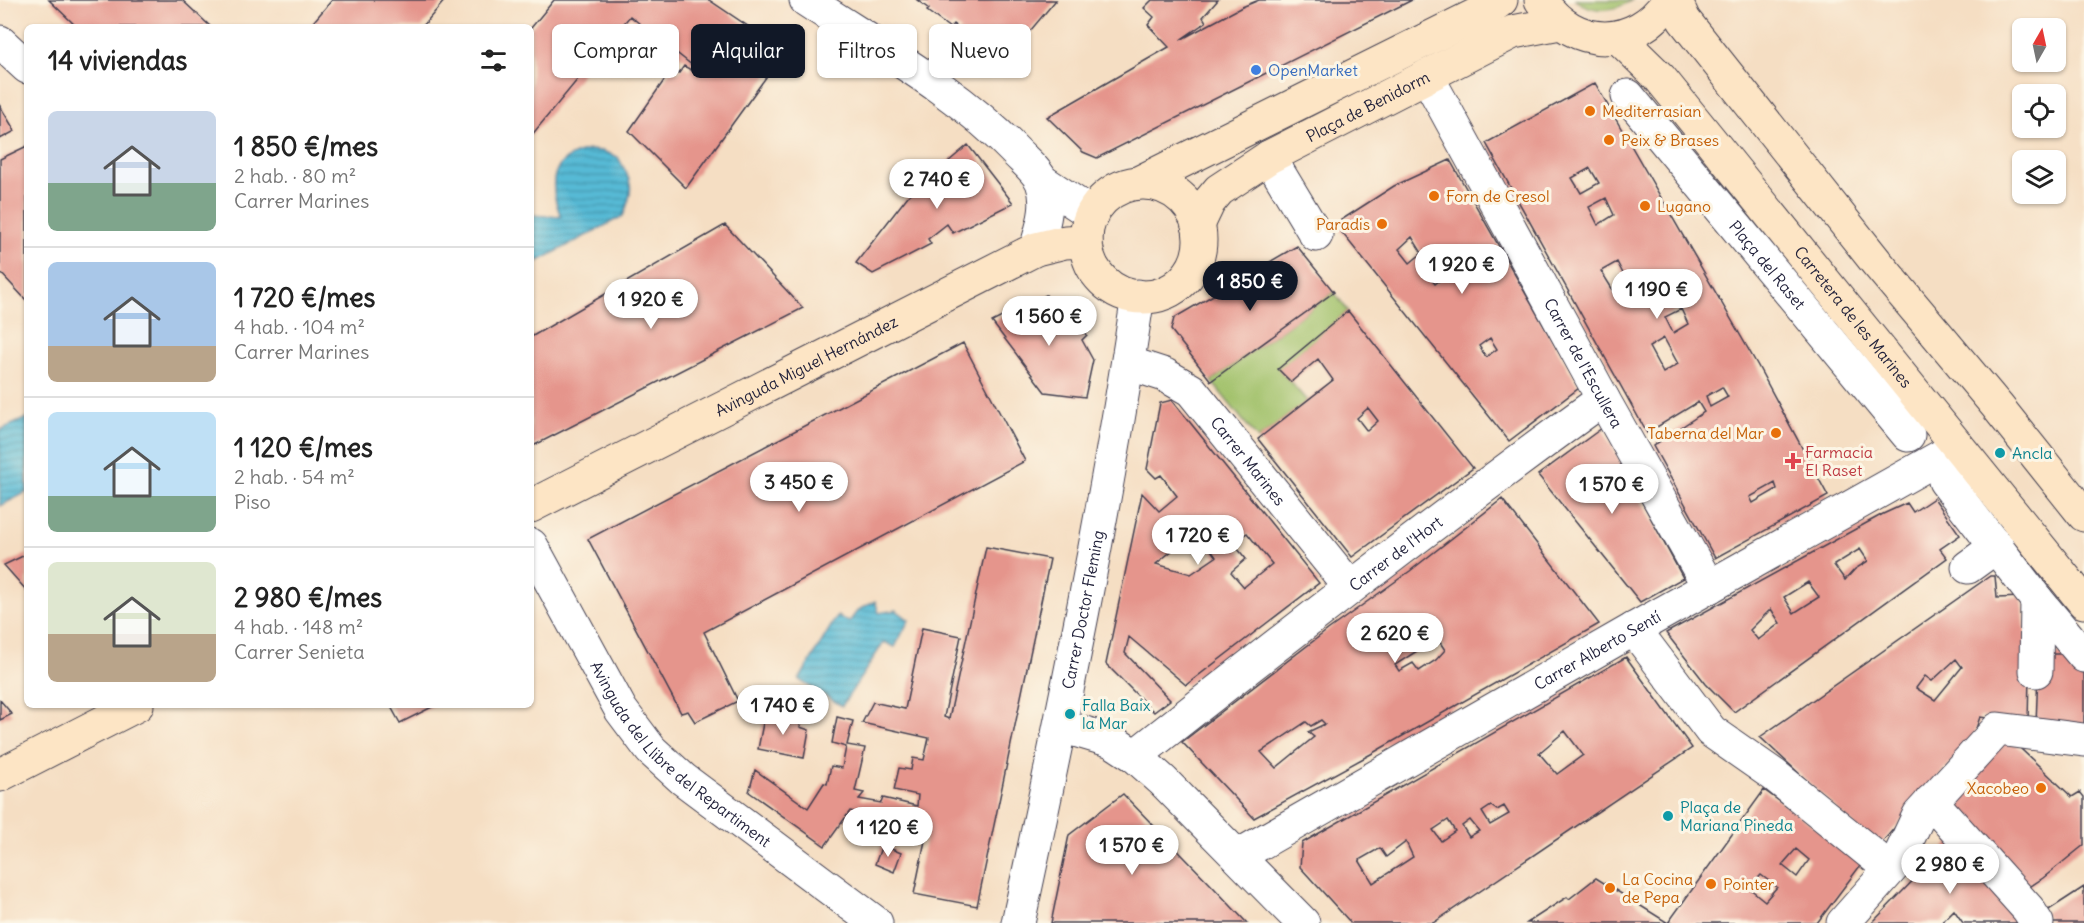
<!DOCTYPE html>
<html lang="es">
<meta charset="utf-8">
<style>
:root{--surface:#fff;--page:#f6f6f6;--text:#222;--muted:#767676;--line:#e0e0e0;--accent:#111827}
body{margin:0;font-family:Delius,sans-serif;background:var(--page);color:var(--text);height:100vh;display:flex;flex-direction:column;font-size:22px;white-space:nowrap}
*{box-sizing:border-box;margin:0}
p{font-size:20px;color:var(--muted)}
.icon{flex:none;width:33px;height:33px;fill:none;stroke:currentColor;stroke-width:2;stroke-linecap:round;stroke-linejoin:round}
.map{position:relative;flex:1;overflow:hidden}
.sheet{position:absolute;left:24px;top:24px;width:510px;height:684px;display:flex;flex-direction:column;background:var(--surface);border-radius:9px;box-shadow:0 2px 4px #0004}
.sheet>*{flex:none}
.banner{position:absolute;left:552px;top:24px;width:570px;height:54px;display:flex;gap:12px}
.needle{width:39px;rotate:9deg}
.tools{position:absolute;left:2012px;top:18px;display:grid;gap:12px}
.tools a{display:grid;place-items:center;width:54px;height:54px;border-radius:9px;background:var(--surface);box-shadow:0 2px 4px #0004;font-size:30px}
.price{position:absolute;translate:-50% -51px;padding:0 14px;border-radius:21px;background:#fff;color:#222;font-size:20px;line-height:39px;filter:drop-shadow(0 2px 3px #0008)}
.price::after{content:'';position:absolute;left:50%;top:36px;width:18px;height:14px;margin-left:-9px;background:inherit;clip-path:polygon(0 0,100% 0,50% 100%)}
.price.on{background:var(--accent);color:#fff}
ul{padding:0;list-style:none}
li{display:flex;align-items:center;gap:18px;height:150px;padding:0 24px}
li+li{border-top:2px solid var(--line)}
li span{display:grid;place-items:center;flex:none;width:168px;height:120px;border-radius:9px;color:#555}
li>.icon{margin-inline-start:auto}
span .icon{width:72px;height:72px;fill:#fffc;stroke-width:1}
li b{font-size:26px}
h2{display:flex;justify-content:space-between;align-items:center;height:72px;padding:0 24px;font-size:26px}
.tag{padding:0 21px;border-radius:9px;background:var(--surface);box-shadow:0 2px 4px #0004;font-size:21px;line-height:54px}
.tag.on{background:var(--accent);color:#fff}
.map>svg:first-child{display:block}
</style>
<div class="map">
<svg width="2084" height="923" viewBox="0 0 2084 923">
<defs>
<pattern id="water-rules" width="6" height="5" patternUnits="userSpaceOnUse" patternTransform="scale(1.5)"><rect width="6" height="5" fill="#56bad5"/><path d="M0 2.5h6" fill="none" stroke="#4797ae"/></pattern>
</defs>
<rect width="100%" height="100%" fill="#fcf5e5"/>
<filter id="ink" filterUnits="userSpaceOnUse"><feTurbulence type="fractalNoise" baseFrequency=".0167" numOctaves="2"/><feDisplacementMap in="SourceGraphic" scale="12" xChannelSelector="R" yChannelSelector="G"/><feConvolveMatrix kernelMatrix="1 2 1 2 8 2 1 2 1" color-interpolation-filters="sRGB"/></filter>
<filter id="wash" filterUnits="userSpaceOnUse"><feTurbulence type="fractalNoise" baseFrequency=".008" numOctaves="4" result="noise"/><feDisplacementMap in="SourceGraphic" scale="24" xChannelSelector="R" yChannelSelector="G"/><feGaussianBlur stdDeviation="1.35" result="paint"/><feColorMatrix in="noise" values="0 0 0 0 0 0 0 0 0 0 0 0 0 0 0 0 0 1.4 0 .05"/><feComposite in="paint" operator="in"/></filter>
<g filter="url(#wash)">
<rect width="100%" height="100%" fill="#f5dec3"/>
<!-- green -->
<path fill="#a1c16a" stroke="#627252" stroke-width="1.5" d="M1575,0H1632C1614,12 1594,13 1575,0Z
M1334,292L1348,311L1279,369L1307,401L1258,439L1211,381Z"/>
<!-- water -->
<path fill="url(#water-rules)" stroke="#3c6e88" stroke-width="1.5" d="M589,150L602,151L618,157C632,183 635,187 623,216L531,265V215L561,217C548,184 549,158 589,150Z
M27,418V492L0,506V430Z
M875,601L879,613L896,610L909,620L895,647L884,642L842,706L799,680L837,616L849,622L858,610Z"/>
<g id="blocks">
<!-- building -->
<path fill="#e5958c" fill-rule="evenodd" d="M49,0H182L211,27H77Z
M332,0H445L422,27H309Z
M554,0H709L785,51L686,188L629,131L672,69L679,73L684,66L691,70L693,66L630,16L531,136V28Z
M917,0H1056L999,68L956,37L961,30L953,24L950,28L927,11L929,9Z
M1152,0H1218L1203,17L1206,22L1180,40L1242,7L1259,0H1412L1097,158L1083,152L1047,117L1169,47L1148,25L1154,17L1144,8Z
M1595,83L1758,366L1828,496L1715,558L1653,446L1704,412L1698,402L1647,433L1486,143ZM1590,168L1599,183L1581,193L1572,178ZM1606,198L1614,215L1598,225L1589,207ZM1617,262L1630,287L1616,295L1601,271ZM1681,309L1688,324L1673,333L1665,317ZM1664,338L1678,364L1663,373L1649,347ZM1722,387L1728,397L1710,407L1706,396ZM1775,483L1777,489L1753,503L1750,497Z
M0,106L15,131L0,139Z
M968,145L1013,203L953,233L947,224L928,239L931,244L873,274L856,263L908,196Z
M27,146V301L0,272V159Z
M1450,160L1579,388L1509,441L1335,224L1394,186ZM1412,237L1422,253L1410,263L1399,249ZM1438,258L1448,274L1435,284L1423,269ZM1490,338L1497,349L1486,357L1479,346Z
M725,225L803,308L531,447V337Z
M1297,246L1334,292L1211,381L1171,330L1174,318Z
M1046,295L1060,315L1065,311L1087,335L1082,340L1093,360L1085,397L1045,392L992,322Z
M1348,311L1473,468L1352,557L1258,439L1333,380L1318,359L1291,382L1278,369ZM1368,408L1378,421L1367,431L1357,418Z
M963,343L1025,461L704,632L738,701L695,722L688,711L681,713L588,539Z
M1172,400L1319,583L1186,685L1129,637L1125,653L1170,700L1154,712L1106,664L1142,493L1159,511L1177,496L1161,475L1156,478L1147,469L1160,403ZM1197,530L1216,557L1191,574L1156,564ZM1247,533L1272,564L1244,587L1231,572L1246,559L1233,543Z
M1602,428L1683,578L1640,602L1538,475Z
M1934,498L1960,535L1940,549L1947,558L1734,712L1706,684L1666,633L1883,514L1907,503L1913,512ZM1860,549L1868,561L1855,569L1845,580L1834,565ZM1808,582L1819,597L1794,613L1784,597ZM1771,609L1780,623L1758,640L1750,630Z
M1502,499L1599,624L1371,754L1254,818L1182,742L1329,629L1410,571ZM1437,638L1445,650L1436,660L1419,671L1413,663L1399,671L1395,665ZM1321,720L1325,724L1308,732L1314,737L1276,768L1261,752L1306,722L1311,726Z
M986,547L1050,559L977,906L914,894L928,826L850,811L825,846L749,792L755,770L808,808L824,783L827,784L831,766L842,768L846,747L832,743L837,717L853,721L847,745L865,748L855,791L864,793L859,799L881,803L883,798L917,806L918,795L894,790L899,768L911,770L913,758L924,760L929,738L862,723L873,702L905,709L922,628L961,636L944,717L949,719Z
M27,554V591L4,565Z
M1990,576H1995L1997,598L2022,597L2029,673L2028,723L1980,717L1973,737L1878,847L1760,737ZM1956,659L1962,667L1935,700L1916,688L1925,676L1932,681Z
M2049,654H2074L2084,669V729L2036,724L2038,673Z
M1626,657L1692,748L1433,923H1351L1300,867L1302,843ZM1565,731L1583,755L1557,774L1539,753ZM1491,806L1497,810L1504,806L1509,814L1490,825L1482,812ZM1448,820L1455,831L1441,841L1433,830ZM1470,820L1479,831L1469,837L1462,826ZM1406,842L1413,857L1373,883L1359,860L1380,848L1386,857Z
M0,700L12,714L0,720Z
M390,705H436L400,723Z
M765,713L801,721L800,727L809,730L804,758L758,749Z
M2005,734L2072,797L2080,792L2084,797V845L2043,878L2022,892L1942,797Z
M1764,790L1863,862L1817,923H1527L1567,897L1569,899L1596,878L1668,923ZM1796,849L1809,860L1797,877L1782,865ZM1761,875L1777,887L1765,901L1749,888Z
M1123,794L1214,888L1247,923H1051L1069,835Z
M1952,840L2027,923H1963L1954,910L1941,923H1872Z
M882,845L901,853L894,872L875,864Z
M2084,887V923H2051L2044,913Z"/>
</g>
</g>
<g filter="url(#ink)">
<use href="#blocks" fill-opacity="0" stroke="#423e4f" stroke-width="1.5"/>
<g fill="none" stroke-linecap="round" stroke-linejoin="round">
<defs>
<g id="street">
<path d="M806,0C879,48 958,91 1018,154C1026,162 1038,172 1042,182C1051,205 1042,228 1036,249"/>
<path d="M0,42L27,67"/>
<path id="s1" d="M1427,76L1603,399L1709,587"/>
<path id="s2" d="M1628,96L1908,435"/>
<path d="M1269,157L1316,235"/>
<path d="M1042,181L1092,214"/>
<path id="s3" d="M1128,363L1165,375L1191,390L1350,587"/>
<path d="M1945,481L2037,600L2084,656"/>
<path id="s4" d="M531,545L621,710L651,750L683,779L876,923"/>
<path d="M1968,567L1997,546"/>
<path d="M1634,629L1711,731L1774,775L1890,869"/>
<path d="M2036,671L2037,600"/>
<path d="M1061,726L1112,741L1135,756L1163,781L1303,923"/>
<path id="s5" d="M1135,756C1290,634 1444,514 1603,399"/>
<path d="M1931,801L2028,909L2037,923"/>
<path id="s6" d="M1238,856L1634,629L1958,447"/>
<path id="s7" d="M1018,923C1063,715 1106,507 1138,296"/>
<path d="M1843,923L1897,862L1919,815L1998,729L2084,740"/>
</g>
<g id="secondary">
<path d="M1541,0C1574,51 1636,50 1669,0"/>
<path d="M1675,0L1684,20L1877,263L1997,406L2084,515"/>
<path id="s8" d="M1618,37L1660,78L2084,602"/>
<path d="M1140,182L1490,8L1501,0"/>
<circle cx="1143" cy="240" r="57"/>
<path id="s9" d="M1198,225L1209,202L1219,190L1269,157L1513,32L1560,23"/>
<path id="s10" d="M531,506L1036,249L1065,242L1086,241"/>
<path d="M0,775L137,705"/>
</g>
</defs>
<!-- street casing -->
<use href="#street" stroke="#423e4f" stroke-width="35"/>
<!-- secondary casing -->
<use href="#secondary" stroke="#423e4f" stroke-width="35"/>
<!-- street -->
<use href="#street" stroke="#fff" stroke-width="33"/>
<!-- secondary -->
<use href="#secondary" stroke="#fde5c5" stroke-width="33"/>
</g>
</g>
<!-- markers -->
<circle fill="#3f7fe0" stroke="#fcf5e5" stroke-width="2" cx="1256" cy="70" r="6"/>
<g fill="#e8710a" stroke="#fcf5e5" stroke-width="2">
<circle cx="1590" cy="111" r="6"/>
<circle cx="1609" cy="140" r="6"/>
<circle cx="1434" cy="196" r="6"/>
<circle cx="1645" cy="206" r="6"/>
<circle cx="1382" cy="224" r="6"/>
<circle cx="1776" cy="433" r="6"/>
<circle cx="2041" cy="788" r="6"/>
<circle cx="1711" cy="884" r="6"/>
<circle cx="1610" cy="888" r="6"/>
</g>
<g fill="#0f9aa8" stroke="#fcf5e5" stroke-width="2">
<circle cx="2000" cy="453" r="6"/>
<circle cx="1070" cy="714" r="6"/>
<circle cx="1668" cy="816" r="6"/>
</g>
<path fill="#e0444e" stroke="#fcf5e5" stroke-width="2" d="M1790 452h6v6h6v6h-6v6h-6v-6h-6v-6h6z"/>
<g text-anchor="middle" stroke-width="6" stroke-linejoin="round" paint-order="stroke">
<!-- shop labels -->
<g font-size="16" fill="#366cbe" stroke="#fcf5e5" text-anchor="start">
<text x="1268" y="76">OpenMarket</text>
</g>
<!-- street labels -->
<g font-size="16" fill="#22223b" stroke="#fcf5e5">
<text dy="6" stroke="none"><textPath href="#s9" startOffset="212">Plaça de Benidorm</textPath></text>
<text dy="6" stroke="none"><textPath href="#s2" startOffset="219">Plaça del Raset</textPath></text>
<text dy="6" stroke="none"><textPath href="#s8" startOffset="366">Carretera de les Marines</textPath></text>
<text dy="6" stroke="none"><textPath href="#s1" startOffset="327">Carrer de l'Escullera</textPath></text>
<text dy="6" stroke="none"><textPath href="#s10" startOffset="309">Avinguda Miguel Hernández</textPath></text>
<text dy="6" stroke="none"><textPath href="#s3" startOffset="160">Carrer Marines</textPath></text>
<text dy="6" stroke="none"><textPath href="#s5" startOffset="330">Carrer de l'Hort</textPath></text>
<text dy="6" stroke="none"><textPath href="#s7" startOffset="320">Carrer Doctor Fleming</textPath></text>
<text dy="6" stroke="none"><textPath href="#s6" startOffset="414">Carrer Alberto Sentí</textPath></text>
<text dy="6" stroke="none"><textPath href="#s4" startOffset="261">Avinguda del Llibre del Repartiment</textPath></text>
</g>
<!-- food labels -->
<g font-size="16" fill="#c56008" stroke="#fcf5e5" text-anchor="start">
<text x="1602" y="117">Mediterrasian</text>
<text x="1621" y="146">Peix &amp; Brases</text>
<text x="1446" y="202">Forn de Cresol</text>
<text x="1657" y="212">Lugano</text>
<text x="1370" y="230" text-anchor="end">Paradis</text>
<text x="1764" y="439" text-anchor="end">Taberna del Mar</text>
<text x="2029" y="794" text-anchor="end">Xacobeo</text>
<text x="1622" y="885">La Cocina<tspan x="1622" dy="18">de Pepa</tspan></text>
<text x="1723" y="890">Pointer</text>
</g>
<!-- health labels -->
<g font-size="16" fill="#be3a42" stroke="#fcf5e5" text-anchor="start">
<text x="1805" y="458">Farmacia<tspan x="1805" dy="18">El Raset</tspan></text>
</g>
<!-- culture labels -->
<g font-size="16" fill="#0d838f" stroke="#fcf5e5" text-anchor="start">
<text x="2012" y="459">Ancla</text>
<text x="1082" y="711">Falla Baix<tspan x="1082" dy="18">la Mar</tspan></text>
<text x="1680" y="813">Plaça de<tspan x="1680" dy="18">Mariana Pineda</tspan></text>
</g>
</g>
</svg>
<div class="tools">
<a><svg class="needle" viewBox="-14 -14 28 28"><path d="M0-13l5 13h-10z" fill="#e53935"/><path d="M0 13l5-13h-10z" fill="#767676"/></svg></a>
<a><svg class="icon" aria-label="locate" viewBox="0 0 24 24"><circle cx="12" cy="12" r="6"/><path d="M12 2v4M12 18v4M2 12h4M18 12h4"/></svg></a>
<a><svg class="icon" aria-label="layers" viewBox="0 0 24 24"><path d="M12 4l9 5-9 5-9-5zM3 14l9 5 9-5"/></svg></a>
</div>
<b class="price" style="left:937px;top:210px">2 740 €</b>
<b class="price" style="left:1462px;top:295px">1 920 €</b>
<b class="price on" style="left:1250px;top:312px">1 850 €</b>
<b class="price" style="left:1657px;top:320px">1 190 €</b>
<b class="price" style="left:651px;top:330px">1 920 €</b>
<b class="price" style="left:1049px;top:347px">1 560 €</b>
<b class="price" style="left:799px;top:513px">3 450 €</b>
<b class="price" style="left:1612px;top:515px">1 570 €</b>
<b class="price" style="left:1198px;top:566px">1 720 €</b>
<b class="price" style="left:1395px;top:664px">2 620 €</b>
<b class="price" style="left:783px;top:736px">1 740 €</b>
<b class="price" style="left:888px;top:858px">1 120 €</b>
<b class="price" style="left:1132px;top:876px">1 570 €</b>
<b class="price" style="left:1950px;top:895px">2 980 €</b>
<div class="banner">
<a class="tag">Comprar</a>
<a class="tag on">Alquilar</a>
<a class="tag">Filtros</a>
<a class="tag">Nuevo</a>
</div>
<section class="sheet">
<h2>14 viviendas<svg class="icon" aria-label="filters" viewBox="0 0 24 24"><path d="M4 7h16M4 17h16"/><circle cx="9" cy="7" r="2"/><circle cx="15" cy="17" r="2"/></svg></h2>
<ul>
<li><span style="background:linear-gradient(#c9d6e8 60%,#7fa58c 0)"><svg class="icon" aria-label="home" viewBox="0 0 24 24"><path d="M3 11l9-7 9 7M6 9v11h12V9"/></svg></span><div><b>1 850 €/mes</b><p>2 hab. · 80 m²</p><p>Carrer Marines</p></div></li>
<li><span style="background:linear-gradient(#a9c7e8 70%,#b9a48a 0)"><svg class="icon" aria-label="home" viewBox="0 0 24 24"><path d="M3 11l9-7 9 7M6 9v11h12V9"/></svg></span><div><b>1 720 €/mes</b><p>4 hab. · 104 m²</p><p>Carrer Marines</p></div></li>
<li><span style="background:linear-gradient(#bfe0f5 70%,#7fa58c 0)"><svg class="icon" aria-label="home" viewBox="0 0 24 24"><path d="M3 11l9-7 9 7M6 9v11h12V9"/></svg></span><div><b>1 120 €/mes</b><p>2 hab. · 54 m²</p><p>Piso</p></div></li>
<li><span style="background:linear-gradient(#dfe7d0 60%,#b9a48a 0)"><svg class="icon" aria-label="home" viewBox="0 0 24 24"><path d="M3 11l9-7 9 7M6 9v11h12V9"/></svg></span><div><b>2 980 €/mes</b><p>4 hab. · 148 m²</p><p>Carrer Senieta</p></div></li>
</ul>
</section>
</div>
